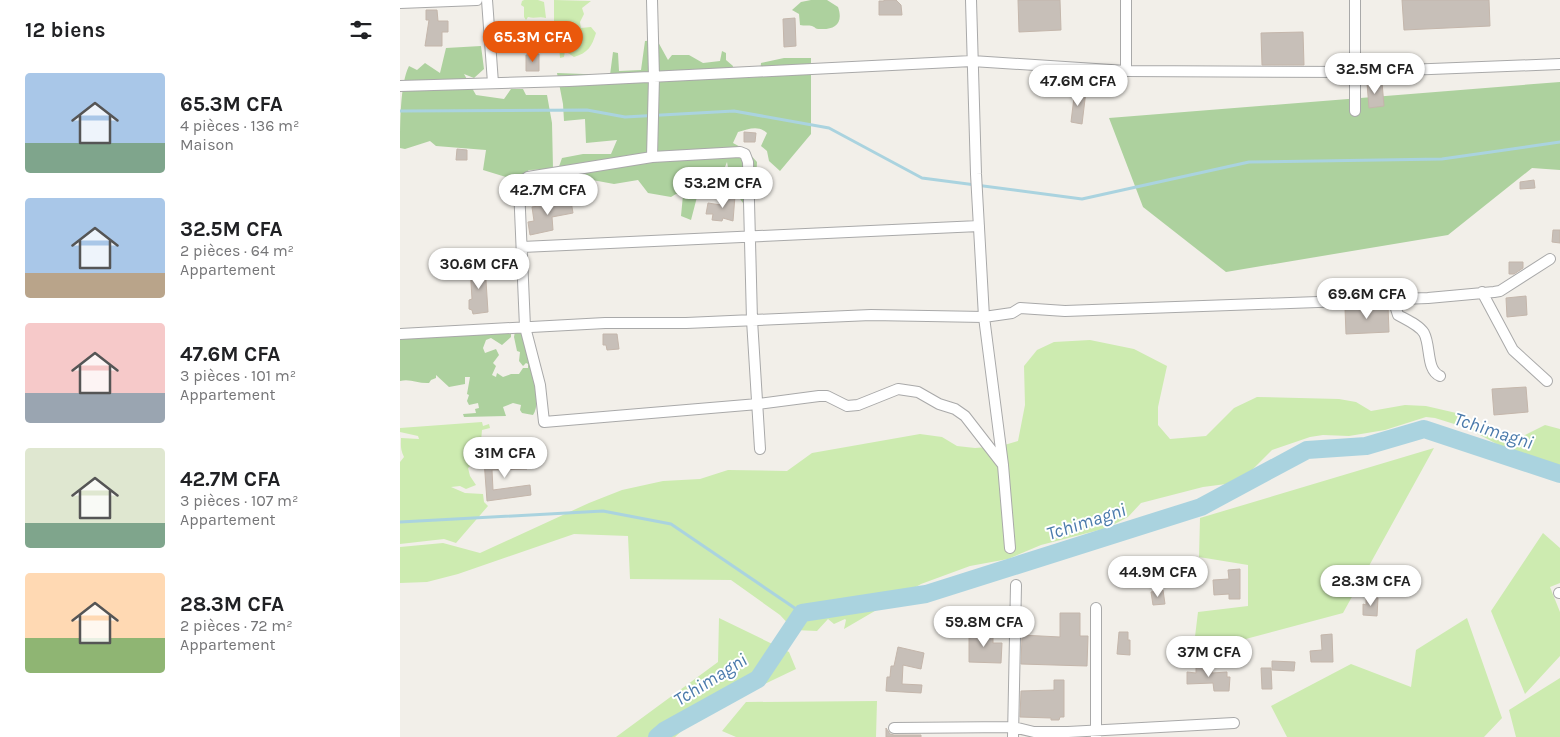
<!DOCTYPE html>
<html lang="fr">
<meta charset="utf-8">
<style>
:root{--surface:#fff;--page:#f2f2f2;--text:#202124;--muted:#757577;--accent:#ea580c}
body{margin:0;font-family:Karla,sans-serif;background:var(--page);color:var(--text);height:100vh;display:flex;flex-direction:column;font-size:19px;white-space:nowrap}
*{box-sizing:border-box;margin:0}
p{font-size:16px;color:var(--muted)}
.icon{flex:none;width:28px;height:28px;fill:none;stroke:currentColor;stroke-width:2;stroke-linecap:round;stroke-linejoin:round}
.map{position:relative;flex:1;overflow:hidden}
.panel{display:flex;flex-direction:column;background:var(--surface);width:400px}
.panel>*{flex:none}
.price{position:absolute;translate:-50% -42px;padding:0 11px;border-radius:18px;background:#fff;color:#222;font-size:16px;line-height:32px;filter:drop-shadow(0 1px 2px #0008)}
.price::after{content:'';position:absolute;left:50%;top:30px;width:15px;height:11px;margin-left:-8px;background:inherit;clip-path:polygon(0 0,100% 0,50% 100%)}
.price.selected{background:var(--accent);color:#fff}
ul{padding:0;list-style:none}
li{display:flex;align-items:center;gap:15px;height:125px;padding:0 25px}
li span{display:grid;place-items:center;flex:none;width:140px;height:100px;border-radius:5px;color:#555}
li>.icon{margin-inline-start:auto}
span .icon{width:60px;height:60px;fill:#fffc;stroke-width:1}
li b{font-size:21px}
h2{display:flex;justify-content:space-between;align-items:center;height:60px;padding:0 25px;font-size:21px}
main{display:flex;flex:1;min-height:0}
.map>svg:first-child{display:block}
</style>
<main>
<section class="panel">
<h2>12 biens<svg class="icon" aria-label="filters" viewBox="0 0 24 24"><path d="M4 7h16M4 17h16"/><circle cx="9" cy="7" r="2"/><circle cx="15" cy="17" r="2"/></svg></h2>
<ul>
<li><span style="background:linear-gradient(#a9c7e8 70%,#7fa58c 0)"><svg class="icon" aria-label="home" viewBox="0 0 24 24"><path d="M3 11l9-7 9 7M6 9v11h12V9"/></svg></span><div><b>65.3M CFA</b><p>4 pièces · 136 m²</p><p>Maison</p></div></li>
<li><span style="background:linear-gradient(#a9c7e8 75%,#b9a48a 0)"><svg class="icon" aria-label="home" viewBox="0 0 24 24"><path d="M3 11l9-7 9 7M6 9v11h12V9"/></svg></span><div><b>32.5M CFA</b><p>2 pièces · 64 m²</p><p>Appartement</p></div></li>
<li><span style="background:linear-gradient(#f6c9c9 70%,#9aa5b1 0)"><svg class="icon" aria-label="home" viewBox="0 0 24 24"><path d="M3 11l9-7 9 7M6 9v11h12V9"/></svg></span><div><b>47.6M CFA</b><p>3 pièces · 101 m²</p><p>Appartement</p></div></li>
<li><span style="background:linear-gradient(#dfe7d0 75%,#7fa58c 0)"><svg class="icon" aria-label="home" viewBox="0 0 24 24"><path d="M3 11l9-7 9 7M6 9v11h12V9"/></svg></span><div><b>42.7M CFA</b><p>3 pièces · 107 m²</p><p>Appartement</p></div></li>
<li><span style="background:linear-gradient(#ffd9b3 65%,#8fb573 0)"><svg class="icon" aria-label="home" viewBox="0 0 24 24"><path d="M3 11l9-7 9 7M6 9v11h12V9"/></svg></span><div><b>28.3M CFA</b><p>2 pièces · 72 m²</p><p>Appartement</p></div></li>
</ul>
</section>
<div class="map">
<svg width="1160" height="737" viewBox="0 0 1160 737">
<rect width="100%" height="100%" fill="#f2efe9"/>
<!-- grass -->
<path fill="#cdebb0" d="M124,0H138L144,2L146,18C139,16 135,19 128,17L126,20L124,17V7L121,5L122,1Z
M154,0L191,1L182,8L184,14L180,22L181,28L191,27L196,33C192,46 188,53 174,57L165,51L164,57L160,58L159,46L168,38L161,36L160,41H156L154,34Z
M690,340L734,349L767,366L758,407V425L770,439L806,436L834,408L857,397L939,399L956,402L971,411L1005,405L1026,406L1065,415L1092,436L1109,443L1145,425L1160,429V468L1119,456L1067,428L1035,418L1026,417L985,430L949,436L923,435L910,437L872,450L852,470L826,484L803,487L741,503L728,517L707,528L641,545L608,559L570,566L521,584L444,629L446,620L445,619L434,624L428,619L417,631L394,630L380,615L331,580L230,579L228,536L174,534L58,574L27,582L0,583V547L43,543L80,553L189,503L222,490L263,481L300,479L328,470L387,471L412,453L520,434L542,437L557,446L575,448L601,446L618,441L625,405L624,366L637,350L654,342Z
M82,422L83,426L89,424L90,428L82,430L81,441L84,444L83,450L84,455L80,462L76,461L68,468L70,476L76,485L66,489L60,486L51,487L65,493L83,494L84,502L88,506L56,543L44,539L0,544V462L4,457C0,449 1,445 1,438L19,439L18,436L0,432V428Z
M1034,448L943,613L793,653L798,612L848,606V565L799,557L800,518Z
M1143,533L1160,548V583L1150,587L1160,612V656L1125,694L1091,611Z
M319,618L389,652L396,669L298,716L275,737H216L318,662Z
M1067,618L1102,718L1084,737H887L871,706L951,664L1011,687L1016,650Z
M1160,678V737H1116L1109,710Z
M477,701L476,737H336L322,731L346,702Z"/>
<!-- forest -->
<path fill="#add19e" d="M411,0H427L438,7C444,24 434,30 420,29C414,29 417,28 412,26C409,25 404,26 400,25L399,14L392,10L401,2Z
M257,40L268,60L272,55H289L303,63L320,61L322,51L326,53V60L333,66L332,78L360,77L361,63L384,58H411V134L380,171L369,161L367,151L361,146L367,133C358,125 349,129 338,132L333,143L346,150L357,162L356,180L365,185L358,195L343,203L331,186L346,179L344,174L329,173L327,162L314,194L297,197L291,220L281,216L283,195L276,194L271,197L248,193L238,180L214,184L187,179L179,182L178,187L148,194L136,184L155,178L162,158L183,154H211L217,140L186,143L185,119L164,121L163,104L157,73L210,75L213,52L218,53L219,71L241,70L245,41Z
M81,46L84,69L74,78L64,74L76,95L104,99L111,89H123L126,95H147L152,123L153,169L129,170L116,180L83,170L86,150L36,146L30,141L5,149L0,148C0,126 0,83 9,66L17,70L25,63L40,73L46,48Z
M1160,82V170L1132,168L1048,235L826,272L743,207L709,118Z
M123,329C127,348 144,400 133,415L122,413L120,410L121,405L113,403L103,407L106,416L64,417L63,414L76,413L75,409L79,408L78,403L69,405L67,401L69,395L67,394L70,377H65V384L49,387L36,375V378L31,380L29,383C19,384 10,378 0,381V336L77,335L111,331V337L102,345L91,338L86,340L83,348L85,353L96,349L99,355L93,363L96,366L92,375L96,377L97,373L103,377L111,374H119L123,368H128V364L126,363L123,366L119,361L120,352L117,351L114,337L115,331Z"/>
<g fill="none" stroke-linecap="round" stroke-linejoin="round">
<!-- stream -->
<path stroke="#aad3df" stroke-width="3" d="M0,111L187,110L225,117L334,111L429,128L522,178L682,199L849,162L1042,159L1160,142
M0,522L203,511L271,524L402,613"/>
<!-- river -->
<path stroke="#aad3df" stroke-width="18" d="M257,737L264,731L358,679L402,613L526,594L801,507L907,450L966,446L1024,429L1160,474"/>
</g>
<!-- building -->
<path fill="#c7bfb8" stroke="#c4b6ab" d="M484,0H496L501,5L502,15H479V1H484Z
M618,0H660L661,30L619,32Z
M1002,0H1089L1090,26L1004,30Z
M26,10H37L38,21H48V32H42V46H25L29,20H26Z
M395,18L396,46L384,47L383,19Z
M903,32L904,65H862L861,33Z
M139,54V71H126V55Z
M982,82L984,106L969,108L967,83Z
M675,89L686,91L682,124L671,122Z
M344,132L356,133L355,142H344Z
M57,149L67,150V160H56Z
M1134,180L1135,188L1120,189V182Z
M327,194L335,196L333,221L323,218L322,221L312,220L313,214H306L308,203L321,205L326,200Z
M171,201L173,213L152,217L153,230L130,235L128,222L134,221L132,207Z
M1153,230H1160V243L1152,242Z
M1109,262H1123V268L1114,274H1109Z
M85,265L88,312L73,314L72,310L69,309V300L72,299L70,266Z
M1126,296L1127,315L1107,317L1106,298Z
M988,306L989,332L946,334L945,308Z
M203,334H217L219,349L207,350L206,345H203Z
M1126,387L1128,412L1094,415L1092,389Z
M126,458L127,469L92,470L93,490L130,485L131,495L87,501L84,460Z
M840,569V599H829V594L814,595L813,580L829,579L828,570Z
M763,590L765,604L753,605L751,592Z
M966,598H978L977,616L963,615V604L966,605Z
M660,613H680V636H688L687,666L621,664L622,635L660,637Z
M571,629H581L580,635H593V643H602L601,663L569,662V638H571Z
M719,632H728V640H730V655L717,654Z
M932,634L933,662H911L910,651L922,650L921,635Z
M498,647L524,653L521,669L503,665L502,684L522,685L521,693L486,691L487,677H490L491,666H494Z
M872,661L895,662L894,671L872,670Z
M796,662H803V670H812V673L827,672V677H830L829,691H814L813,683L787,684V672L796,673Z
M861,668H871L872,689H862Z
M654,680H664V717H660L659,720H651V718L620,717L621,691L654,690Z
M486,728L490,734L494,735H521V737H486Z"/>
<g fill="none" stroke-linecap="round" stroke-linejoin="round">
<defs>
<path id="minor" d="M87,0L93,83
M252,0L254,77L252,157
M571,0L576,174L584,317L603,465L610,548
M955,0V111
M0,3L77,0
M726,71V0
M0,86L169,81L572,61L726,71L955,72L1160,64
M122,247L579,226
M1082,292L1113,350L1147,381
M993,299L998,315C1007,320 1019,325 1024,333C1031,346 1026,370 1040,376
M0,334L205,323H286L471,315L584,317L612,313L620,308L665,311L1028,298L1094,292L1100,291L1150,259
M360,449L352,320L348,162L345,154L340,152L252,157L128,177L122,181L119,187L125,327L140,385L144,422L358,404L419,396H427L447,406L458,405L498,389L518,392L539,404L555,409L565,416L603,465
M1159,593H1160
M494,728L613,727L634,732H668L834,723
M613,737L616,585
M696,737V608"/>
</defs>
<!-- minor casing -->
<use href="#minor" stroke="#a9a9a9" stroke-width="12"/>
<!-- minor -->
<use href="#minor" stroke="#fff" stroke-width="10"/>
</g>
<g text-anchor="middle" stroke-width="4" stroke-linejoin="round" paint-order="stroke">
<!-- water labels -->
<g font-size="19" font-style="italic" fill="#4a7aab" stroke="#fff">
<text transform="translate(1094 430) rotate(18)" y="7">Tchimagni</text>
<text transform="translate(686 521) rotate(-18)" y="7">Tchimagni</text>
<text transform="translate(310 679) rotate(-32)" y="7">Tchimagni</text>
</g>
</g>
</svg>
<b class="price selected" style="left:133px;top:63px">65.3M CFA</b>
<b class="price" style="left:975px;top:95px">32.5M CFA</b>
<b class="price" style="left:678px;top:107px">47.6M CFA</b>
<b class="price" style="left:323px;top:209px">53.2M CFA</b>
<b class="price" style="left:148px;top:216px">42.7M CFA</b>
<b class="price" style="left:79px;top:290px">30.6M CFA</b>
<b class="price" style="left:967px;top:320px">69.6M CFA</b>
<b class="price" style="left:105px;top:479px">31M CFA</b>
<b class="price" style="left:758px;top:598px">44.9M CFA</b>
<b class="price" style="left:971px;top:607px">28.3M CFA</b>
<b class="price" style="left:584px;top:648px">59.8M CFA</b>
<b class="price" style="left:809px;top:678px">37M CFA</b>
</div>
</main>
